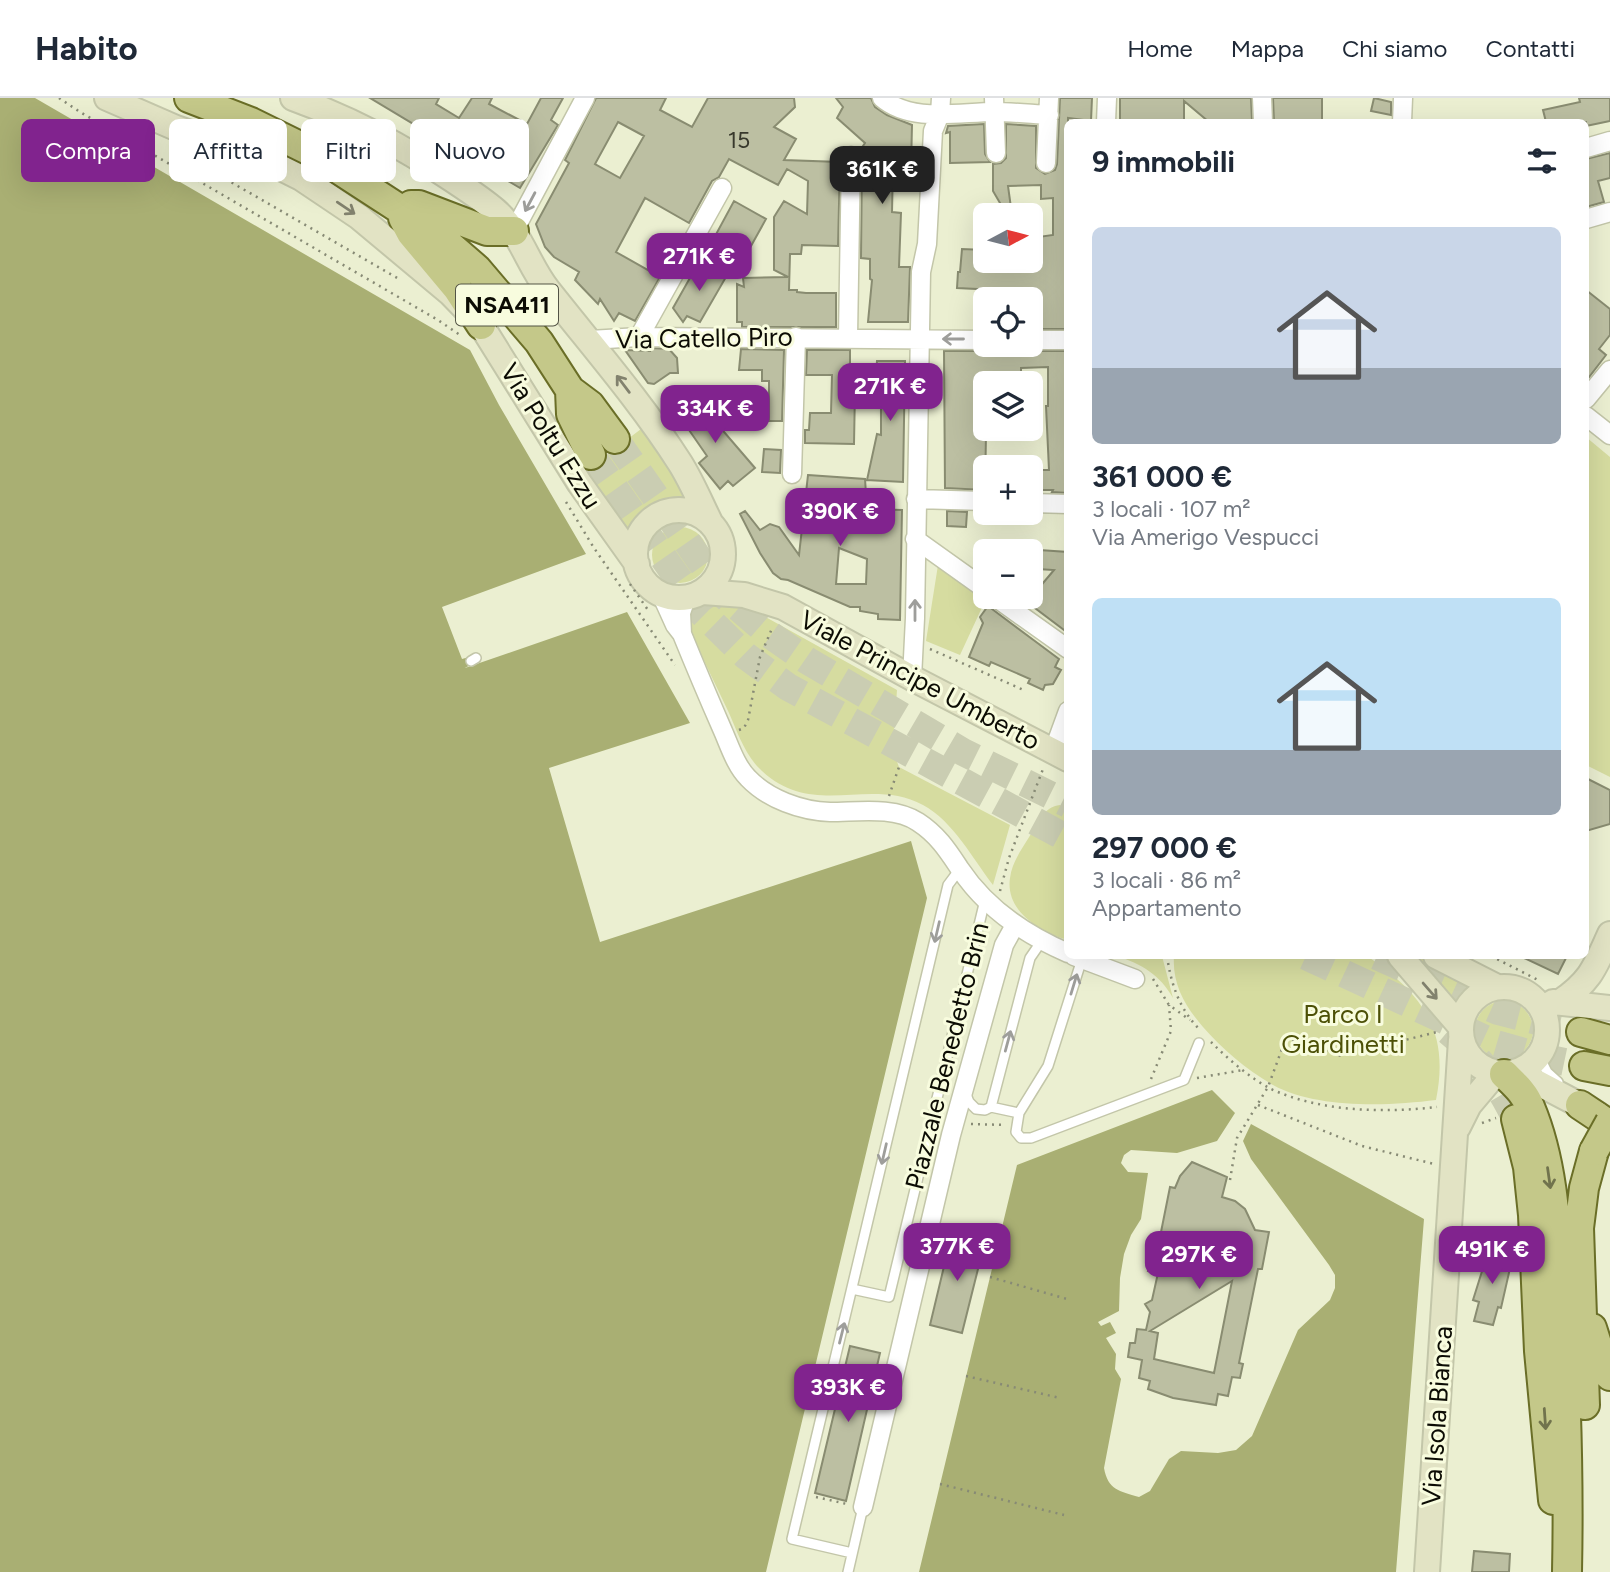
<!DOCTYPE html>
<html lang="it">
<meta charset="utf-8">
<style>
:root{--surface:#fff;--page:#f6f6f7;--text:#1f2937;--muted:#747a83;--line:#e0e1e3;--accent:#81238e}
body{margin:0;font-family:Figtree,sans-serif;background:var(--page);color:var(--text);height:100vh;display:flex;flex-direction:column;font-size:26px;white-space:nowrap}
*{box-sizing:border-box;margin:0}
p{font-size:23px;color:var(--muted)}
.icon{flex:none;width:38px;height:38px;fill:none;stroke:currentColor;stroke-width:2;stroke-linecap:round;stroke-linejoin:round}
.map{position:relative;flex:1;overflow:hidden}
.details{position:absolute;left:1064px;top:21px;width:525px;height:840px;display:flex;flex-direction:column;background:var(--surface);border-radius:10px;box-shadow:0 7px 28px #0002}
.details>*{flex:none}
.guide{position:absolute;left:21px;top:21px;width:665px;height:63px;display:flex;gap:14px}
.needle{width:46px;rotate:83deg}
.buttons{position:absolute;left:973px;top:105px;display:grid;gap:14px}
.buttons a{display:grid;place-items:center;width:70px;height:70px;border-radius:10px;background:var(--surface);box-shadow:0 7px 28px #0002;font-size:35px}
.price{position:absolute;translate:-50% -60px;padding:0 16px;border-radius:14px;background:var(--accent);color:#fff;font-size:23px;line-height:46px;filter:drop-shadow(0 2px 4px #0008)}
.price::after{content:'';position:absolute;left:50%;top:42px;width:21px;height:16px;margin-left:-10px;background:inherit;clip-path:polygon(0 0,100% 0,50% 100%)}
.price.selected{background:#222;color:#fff}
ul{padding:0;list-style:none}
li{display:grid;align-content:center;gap:14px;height:371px;padding:0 28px}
li span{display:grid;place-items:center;height:217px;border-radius:10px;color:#555}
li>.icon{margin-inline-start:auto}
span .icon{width:126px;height:126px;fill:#fffc;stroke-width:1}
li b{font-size:30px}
h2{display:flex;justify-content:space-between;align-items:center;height:84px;padding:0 28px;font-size:30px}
.chip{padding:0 24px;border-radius:10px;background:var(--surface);box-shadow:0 7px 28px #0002;font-size:24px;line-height:63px}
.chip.selected{background:var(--accent);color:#fff}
header{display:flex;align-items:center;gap:42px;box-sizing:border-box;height:98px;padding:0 35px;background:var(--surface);border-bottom:2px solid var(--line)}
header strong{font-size:33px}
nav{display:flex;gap:38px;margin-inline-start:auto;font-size:24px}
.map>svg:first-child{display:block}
</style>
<header>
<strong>Habito</strong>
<nav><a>Home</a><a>Mappa</a><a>Chi siamo</a><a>Contatti</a></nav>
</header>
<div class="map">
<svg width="1610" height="1474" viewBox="0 0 1610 1474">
<rect width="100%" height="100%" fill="#ebefd1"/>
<!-- green -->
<path fill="#d6dca0" d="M641,331L688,399C659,405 646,411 628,436L586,373Z
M1586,339L1610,359V679L1586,667Z
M652 457a28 28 0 1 1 56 0a28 28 0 1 1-56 0Z
M938,467L985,503L960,557L926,543Z
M719,501L764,505L760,516L897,592C896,617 889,645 899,669L1010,727L993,787C973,761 953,723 923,707C869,678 812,722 760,671C745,657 737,633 729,615C716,587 702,560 690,532L691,515L704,506Z
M1060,707L1067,711V842C1040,834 1005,813 1010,780C1012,764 1023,749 1031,736C1039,723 1044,709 1060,707Z
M1117,858H1162L1173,900C1160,877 1142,866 1117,858Z
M1174,858H1367C1423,896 1450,933 1436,1002C1388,1008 1317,1011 1273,987C1247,972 1222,951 1203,929C1185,908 1172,886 1174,858Z
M1408,858H1426L1474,883L1455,900L1451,910Z
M1475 932a29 29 0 1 1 58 0a29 29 0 1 1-58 0Z"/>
<!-- water -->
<path fill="#a9af73" d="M0,0H35L470,252L499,307L586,456L442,509L462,561L469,559L472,566L465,570L627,514L690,625L549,670L600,844L911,743L927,800L766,1474H0Z
M1212,992L1235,1015L1217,1043L1177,1055L1131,1052L1124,1057L1121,1065L1128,1074L1148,1075L1141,1121L1131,1137L1124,1156L1120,1180L1119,1213L1098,1224L1101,1228L1110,1224L1116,1235L1106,1240L1116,1256L1115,1271L1121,1281L1104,1370C1108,1392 1119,1393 1139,1399L1150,1393L1169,1361L1181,1353L1218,1355L1236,1352L1252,1338L1298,1232L1330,1202L1335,1190V1177L1329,1167L1251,1061L1243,1043L1251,1026L1424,1121L1396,1474H919L1017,1067Z"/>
<!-- building -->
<path fill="#bcbfa2" stroke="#898c71" stroke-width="2" fill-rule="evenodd" d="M370,0H439L436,6L459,20L472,0H492L489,6L527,26L541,0H563L551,22L558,27L520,90Z
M596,0H666L660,12L692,29L708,0H794L795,9L774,29L796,41L784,62L840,64L838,148L802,147L801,156H790L789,192H797V194L806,195H836V229H742V224H737V186L744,189L743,180L788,179L774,172V119L784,103L807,116L808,83L787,71L778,87L729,61L719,79L712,83L689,125L645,100L616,154L660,179L635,223L619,215L614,223L600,201L598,206L575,182L579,174L554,159L545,149L536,126L569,65L565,62ZM618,24L644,38L620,80L595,66Z
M836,0H871L875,9L887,17L912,27L911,71H898L893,67L892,114L901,115L899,169H910L908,224H868L872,182L870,181V161L861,160L862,65L890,66L863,48L865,45L837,20L843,9Z
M1060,0H1092L1091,23L1068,20V231H1031V201H997V192L957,190L958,174H960L962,151L985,152V163H1031V140L1053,137V100L1041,101V87L1008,88L1012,117H1007L993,93V66L1001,65L1006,60V26L1036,28V70L1045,76L1055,72L1057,66Z
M1120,0H1251L1252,24L1229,22L1223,24H1209L1184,3V24H1120Z
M1273,0H1322V24H1274Z
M1374,0L1391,4V17L1371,13Z
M1579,0H1610V23L1586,28V24H1546L1543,12L1580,4Z
M984,26L985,56L990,64L950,65V34L946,35L948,28Z
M1610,55V80L1598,83L1604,104L1586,109V61Z
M734,103L766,121L746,157L714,140Z
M700,165L726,179L700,224L687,218L683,224L673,210L695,171L697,172Z
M1586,192L1610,211V237L1599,251L1606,257L1586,283Z
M1023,249L1031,253H1068V395L1052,394L1053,392H1031V372H1049L1046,308H1048V269L1021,270V280H987L985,392L945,390L944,253H985L993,250Z
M650,250L669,251L677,260L678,275H670L654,286L648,285L625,252L650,253Z
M741,251L784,252L782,323H769V283H762V272H739Z
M807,252H850V292H855L854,346L805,345V332H809L810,315H831L832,277H806Z
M877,263H905L903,384L867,382L877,336L881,337V300H874Z
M703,297L723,324L718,327L755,370L733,388L728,383L720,391L699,365L707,358L678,316Z
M764,351L781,352L780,375L762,374Z
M808,377L865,381L867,411L902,412L900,522L878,521V516L860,513V509H850L788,482L781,481L773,475L760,455L740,416L745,413L760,432L770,426L779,429L799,457ZM839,450L867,461L866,486H836Z
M947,413L967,414L966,429L947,428Z
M1039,452L1068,454V535L1027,504L1054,472L1038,471Z
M988,508L1059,561L1055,569L1061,572L1053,586L1045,587L1043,592L1028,585L1030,581L991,564L989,568L969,559L983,525L980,519Z
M1586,680L1610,692V726L1586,733Z
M1520,858H1567L1558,876Z
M1192,1064L1227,1079L1222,1099L1235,1103L1245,1111L1255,1132L1269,1134L1262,1171H1258L1239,1265L1243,1266L1240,1280L1232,1279L1228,1298L1218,1296L1216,1307L1173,1300L1148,1291L1150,1283L1139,1280L1142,1262L1128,1259L1130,1245H1135L1137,1231L1146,1232L1150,1214L1145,1206L1152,1202L1158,1175L1148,1173L1152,1158L1147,1157L1150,1142L1159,1144L1170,1089L1175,1090L1180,1078ZM1232,1183L1214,1275L1154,1261L1158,1235L1150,1233Z
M952,1135L985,1143L962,1235L930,1227Z
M1489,1151L1513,1157L1501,1210L1498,1209L1493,1227L1474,1223L1479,1204L1473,1202Z
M850,1248L880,1255L846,1403L815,1395Z
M1474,1453L1510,1456L1509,1474H1472Z"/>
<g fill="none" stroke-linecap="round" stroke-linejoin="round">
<!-- primary-tunnel -->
<path stroke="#cacdb2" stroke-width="28" stroke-dasharray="28 14" stroke-linecap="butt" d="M615,341L725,498L769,536L808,563L963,654L1068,706
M591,357L703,516L746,558L788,589L1068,741
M1306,858L1496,946L1541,959L1584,968
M1377,858L1498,913L1581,934
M1448,933C1481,960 1497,983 1516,1021"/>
<defs>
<path id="lane" d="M471,563L476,560
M1082,861L1048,968L1019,1015L1016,1034L1021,1040H1031L1184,982L1199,945
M1539,958L1547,974L1558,984
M965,994L969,1004L976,1011L985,1012L991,1009L1019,1015
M991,1009L1030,860L1041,844
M852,1191L889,1199L985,802
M852,1455L792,1441L948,787L960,771
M848,1474L863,1409"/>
<path id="street" d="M882,0C911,25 959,14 994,14C1012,14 1031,16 1049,17
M994,0L996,55
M1262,0L1263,24
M1106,24L1107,0
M1402,24L1403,0
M1586,50L1610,43
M1046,65L1049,0
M1586,121L1610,114
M514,133L585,0
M639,239L722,90
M848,239L851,58
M590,242L639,239L985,242
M1031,242H1068
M1586,301L1610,272
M1586,318L1610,337
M792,376L796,239
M916,401L985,403
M1031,405L1068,406
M915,441L985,491
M661,496L675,527L682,536C695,568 709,601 723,633C730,649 736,668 748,680C768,701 801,713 830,714C858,714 894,708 918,724C938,737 948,753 960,771C986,810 1026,837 1068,855
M995,499L1068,551
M682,536L681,515L686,500
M912,580L915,520L921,174L927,146L933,33L940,16L941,0
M1053,654L1068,613
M1074,858L1135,881
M863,1409L951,1037L1004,847L1015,827"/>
<path id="secondary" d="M107,0L176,30L259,59L301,80L359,119L450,195L481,227L580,386L637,466
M293,0C353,22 400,47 453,82C468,92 482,101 496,113C521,135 528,167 548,192C593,249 641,304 680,365C692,384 701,406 711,426
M635 456a44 44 0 1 1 88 0a44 44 0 1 1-88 0Z
M703,494L744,497L783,509L912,580L1068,661
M1400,858L1460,928
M1436,858L1497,889
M1461 932a43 43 0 1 1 86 0a43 43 0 1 1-86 0Z
M1553,904L1610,910
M1560,904C1591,883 1595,869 1610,836
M1517,974L1597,1016
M1458,1029L1469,1007L1496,975
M1427,1474L1461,942"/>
<path id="primary" d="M189,0L251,24L312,54L432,132L477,171L539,244L570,292L590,307L615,341
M411,107H419L487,133H514
M403,120L411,135L457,190L481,227
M570,292L571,316L591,357
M1581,934L1610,942
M1584,968L1610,973
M1504,976C1514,986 1525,995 1530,1009C1554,1066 1556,1131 1560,1192C1566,1286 1569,1380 1567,1474
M1580,1007L1610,1027
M1516,1021L1528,1069L1533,1117L1539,1253L1553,1402
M1592,1230L1606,1274L1610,1278
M1585,1307L1579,1130L1584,1090L1594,1053"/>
</defs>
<!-- lane casing -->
<use href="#lane" stroke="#c3c6a9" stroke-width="12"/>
<!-- street casing -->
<use href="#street" stroke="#c3c6a9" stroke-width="21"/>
<!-- secondary casing -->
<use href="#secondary" stroke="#c3c6a9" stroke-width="28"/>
<!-- primary casing -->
<use href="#primary" stroke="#6a6e27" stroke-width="32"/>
<!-- path -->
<path stroke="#878a75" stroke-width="2.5" stroke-dasharray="2 5" stroke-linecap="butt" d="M59,0L80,14L438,222L460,237
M177,53L399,181
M566,404L594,450L675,567
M630,486L648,512
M930,551L1026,593
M739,632L744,630L748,622L760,559L773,528
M889,698L899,669
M1000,793L1009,760L1043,671
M1167,858C1171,886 1179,910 1199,931
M1491,858L1538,882
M1153,881L1169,907L1190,922
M1211,944C1228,961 1250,980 1271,991C1321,1014 1384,1015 1437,1009
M1197,980L1243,972
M1151,981L1171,933L1169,907
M1258,1007L1362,1048L1434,1066
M1482,1025L1496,1020
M971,1026L1006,1027
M1230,1082L1237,1040L1268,989L1286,940L1341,958L1437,934
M990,1179L1067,1201
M966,1278L1060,1300
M940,1386L1064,1417
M816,1399L847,1406"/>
<!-- lane -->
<use href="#lane" stroke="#fff" stroke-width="9"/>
<!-- street -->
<use href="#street" stroke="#fff" stroke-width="18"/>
<!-- secondary -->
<use href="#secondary" stroke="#e2e3c4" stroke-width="24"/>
<!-- primary -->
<use href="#primary" stroke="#c4c889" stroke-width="28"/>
<defs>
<path id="primary-bridge" d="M1594,1053L1610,1024"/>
</defs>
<!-- primary-bridge casing -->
<use href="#primary-bridge" stroke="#6a6e27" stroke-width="32" stroke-linecap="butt"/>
<!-- primary-bridge -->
<use href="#primary-bridge" stroke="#c4c889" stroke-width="28"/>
</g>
<!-- one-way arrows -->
<defs><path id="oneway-shaft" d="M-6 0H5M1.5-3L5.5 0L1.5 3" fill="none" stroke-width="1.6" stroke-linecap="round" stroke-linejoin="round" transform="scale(1.75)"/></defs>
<g stroke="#9e9e9b">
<use href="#oneway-shaft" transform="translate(530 104) rotate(118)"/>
<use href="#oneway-shaft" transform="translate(953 241) rotate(-180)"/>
<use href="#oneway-shaft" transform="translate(915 512) rotate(-90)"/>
<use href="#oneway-shaft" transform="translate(937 834) rotate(103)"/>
<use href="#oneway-shaft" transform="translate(1074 886) rotate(-73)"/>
<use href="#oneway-shaft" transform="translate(1008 943) rotate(-75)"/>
<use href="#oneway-shaft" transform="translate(884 1056) rotate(103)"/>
<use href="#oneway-shaft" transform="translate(842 1235) rotate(-76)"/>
</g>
<g stroke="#82826e">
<use href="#oneway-shaft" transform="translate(346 110) rotate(34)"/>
<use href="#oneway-shaft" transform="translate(623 286) rotate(-127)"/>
<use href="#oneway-shaft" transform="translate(1430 893) rotate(49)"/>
</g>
<g stroke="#71734d">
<use href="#oneway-shaft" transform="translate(1549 1080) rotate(82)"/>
<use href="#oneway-shaft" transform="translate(1545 1321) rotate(86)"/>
</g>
<g text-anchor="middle" stroke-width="6" stroke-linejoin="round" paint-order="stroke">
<!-- number labels -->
<g font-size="23" fill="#38392c">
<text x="739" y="50">15</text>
</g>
<!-- shield labels -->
<rect fill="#f8fcde" stroke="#535445" stroke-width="2" x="456" y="186.5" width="102" height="41" rx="5"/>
<g font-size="24" font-weight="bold" fill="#0c0c04">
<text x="507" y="215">NSA411</text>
</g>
<!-- street labels -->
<g font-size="26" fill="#0c0c04" stroke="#f8fcde">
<text transform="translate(704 240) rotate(-1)" y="9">Via Catello Piro</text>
<text transform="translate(551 338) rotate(58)" y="9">Via Poltu Ezzu</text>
<text transform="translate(920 582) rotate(28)" y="9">Viale Principe Umberto</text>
<text transform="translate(947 958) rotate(-76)" y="9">Piazzale Benedetto Brin</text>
<text transform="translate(1437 1318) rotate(-86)" y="9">Via Isola Bianca</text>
</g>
<!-- park labels -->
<g font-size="26" fill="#4c5006" stroke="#f8fcde">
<text x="1343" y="925">Parco I<tspan x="1343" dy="30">Giardinetti</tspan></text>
</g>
</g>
</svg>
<div class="buttons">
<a><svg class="needle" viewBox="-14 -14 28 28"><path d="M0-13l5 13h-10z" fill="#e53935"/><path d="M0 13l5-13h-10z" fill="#747a83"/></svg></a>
<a><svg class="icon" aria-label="locate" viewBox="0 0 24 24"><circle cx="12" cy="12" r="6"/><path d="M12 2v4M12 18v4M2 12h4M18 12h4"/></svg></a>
<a><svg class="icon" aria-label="layers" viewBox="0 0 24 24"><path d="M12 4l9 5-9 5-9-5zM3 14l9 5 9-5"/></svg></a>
<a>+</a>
<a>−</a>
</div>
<b class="price selected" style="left:882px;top:108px">361K €</b>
<b class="price" style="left:699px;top:195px">271K €</b>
<b class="price" style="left:890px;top:325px">271K €</b>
<b class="price" style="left:715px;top:347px">334K €</b>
<b class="price" style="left:840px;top:450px">390K €</b>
<b class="price" style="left:957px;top:1185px">377K €</b>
<b class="price" style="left:1492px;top:1188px">491K €</b>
<b class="price" style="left:1199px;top:1193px">297K €</b>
<b class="price" style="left:848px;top:1326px">393K €</b>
<div class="guide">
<a class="chip selected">Compra</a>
<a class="chip">Affitta</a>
<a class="chip">Filtri</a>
<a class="chip">Nuovo</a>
</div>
<section class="details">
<h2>9 immobili<svg class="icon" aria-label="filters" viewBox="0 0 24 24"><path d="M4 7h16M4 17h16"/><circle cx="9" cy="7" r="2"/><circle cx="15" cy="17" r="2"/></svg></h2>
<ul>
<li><span style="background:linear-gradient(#c9d6e8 65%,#9aa5b1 0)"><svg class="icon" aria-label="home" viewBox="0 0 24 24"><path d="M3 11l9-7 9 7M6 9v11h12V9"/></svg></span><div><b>361 000 €</b><p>3 locali · 107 m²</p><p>Via Amerigo Vespucci</p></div></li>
<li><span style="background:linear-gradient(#bfe0f5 70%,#9aa5b1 0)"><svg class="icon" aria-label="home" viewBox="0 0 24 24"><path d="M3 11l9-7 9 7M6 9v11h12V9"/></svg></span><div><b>297 000 €</b><p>3 locali · 86 m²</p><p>Appartamento</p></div></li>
</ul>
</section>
</div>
